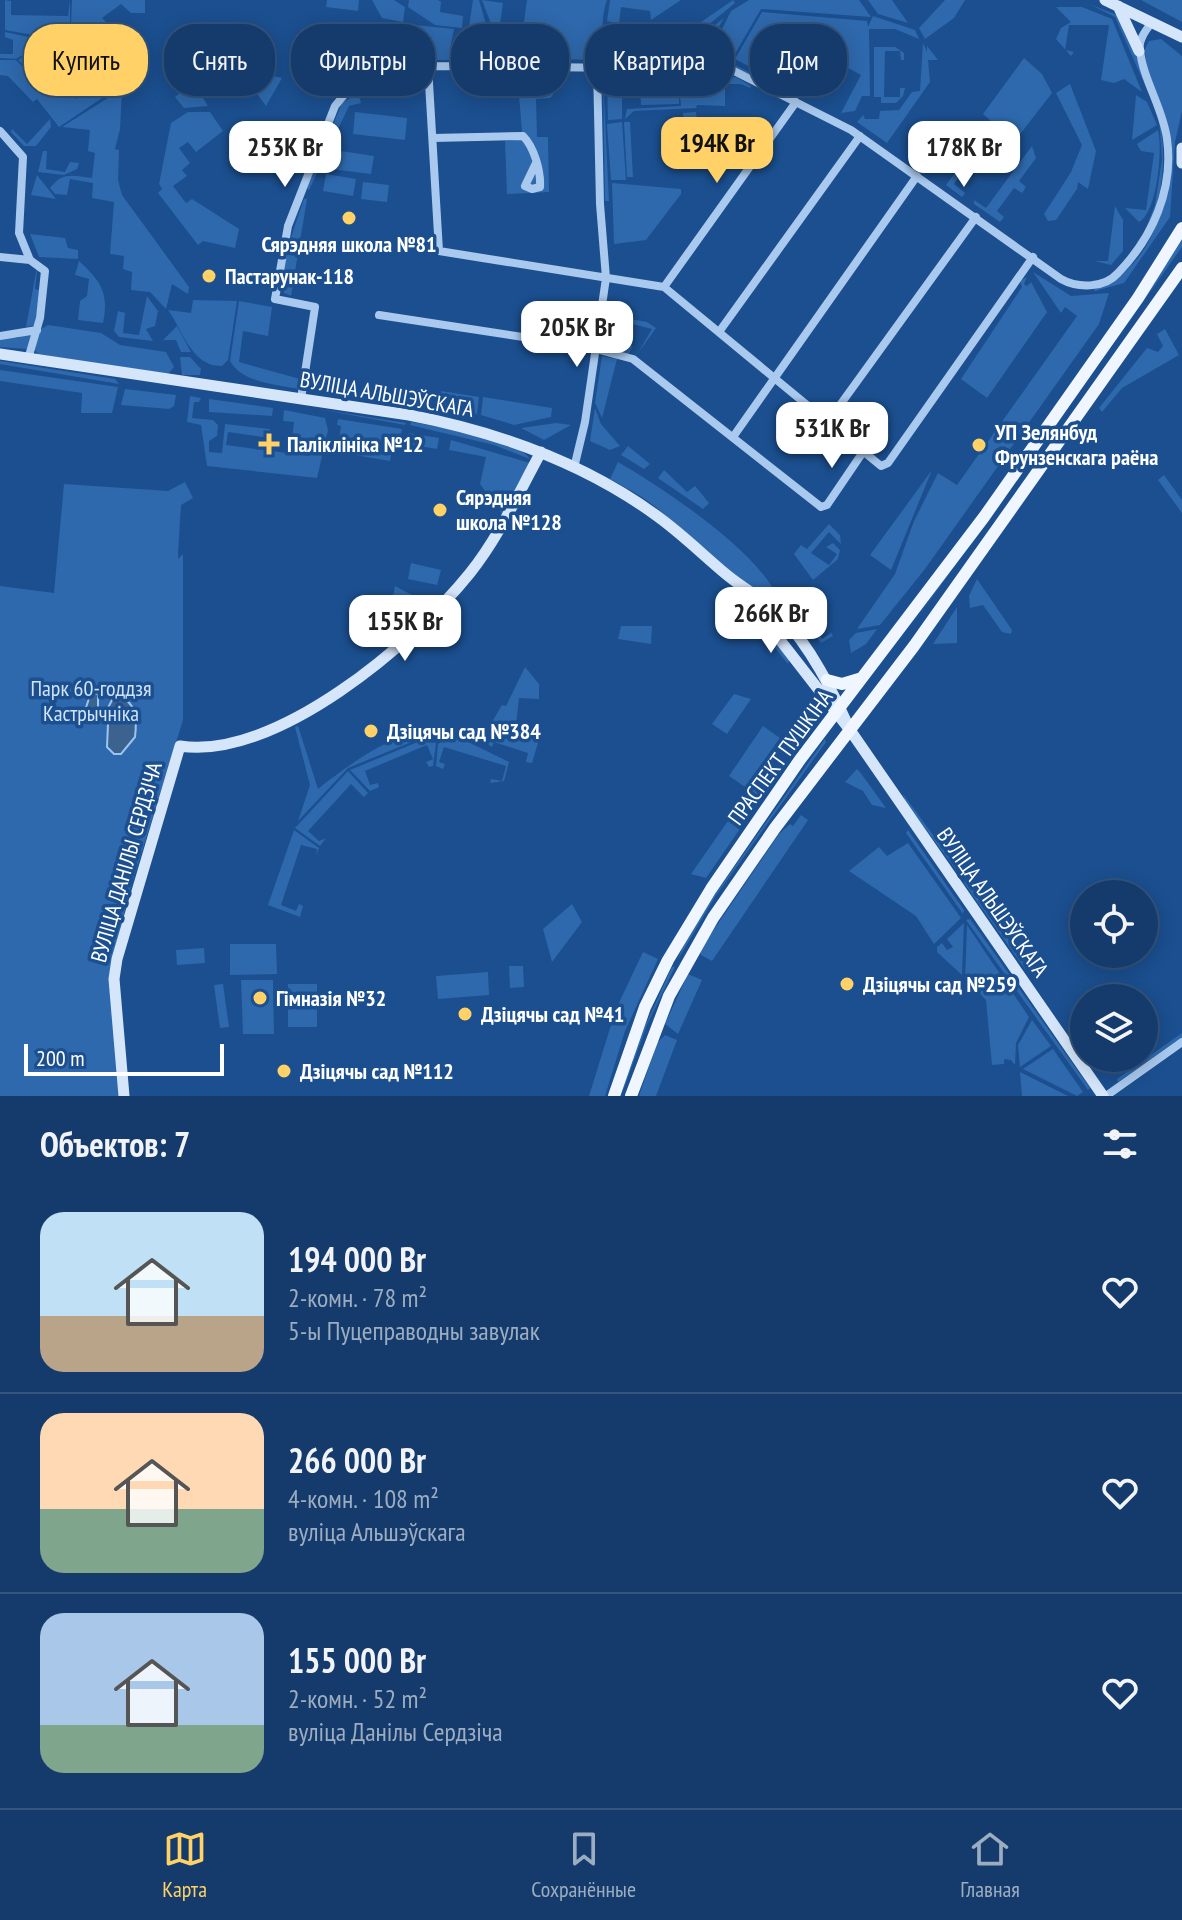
<!DOCTYPE html>
<html lang="ru">
<meta charset="utf-8">
<style>
:root{--surface:#143b6b;--page:#1d4271;--text:#f1f3f6;--muted:#9dadc1;--line:#33557e;--accent:#ffd166}
body{margin:0;font-family:"PT Sans Narrow",sans-serif;background:var(--page);color:var(--text);height:100vh;display:flex;flex-direction:column;font-size:30px;white-space:nowrap}
*{box-sizing:border-box;margin:0}
p{font-size:26px;color:var(--muted)}
.icon{flex:none;width:44px;height:44px;fill:none;stroke:currentColor;stroke-width:2;stroke-linecap:round;stroke-linejoin:round}
.map{position:relative;height:1096px;overflow:hidden}
.details{display:flex;flex-direction:column;background:var(--surface);flex:1}
.details>*{flex:none}
.hud{position:absolute;left:24px;top:24px;width:1134px;height:72px;display:flex;gap:16px}
.buttons{position:absolute;left:1070px;top:880px;display:grid;gap:16px}
.buttons a{display:grid;place-items:center;width:88px;height:88px;border-radius:50%;background:var(--surface);box-shadow:0 4px 20px #0003,0 0 0 2px var(--line);font-size:40px}
.scale{position:absolute;left:24px;bottom:20px;width:200px;box-sizing:border-box;padding-left:8px;border:4px solid #fff;border-top:0;font-size:22px;line-height:28px;white-space:nowrap;color:#fff;-webkit-text-stroke:6px #1b4f8f;paint-order:stroke}
.price{position:absolute;translate:-50% -68px;padding:0 18px;border-radius:16px;background:#fff;color:#222;font-size:26px;line-height:52px;filter:drop-shadow(0 2px 4px #0008)}
.price::after{content:'';position:absolute;left:50%;top:48px;width:24px;height:18px;margin-left:-12px;background:inherit;clip-path:polygon(0 0,100% 0,50% 100%)}
.price.current{background:var(--accent);color:#111}
ul{padding:0;list-style:none}
li{display:flex;align-items:center;gap:24px;height:200px;padding:0 40px}
li+li{border-top:2px solid var(--line)}
li span{display:grid;place-items:center;flex:none;width:224px;height:160px;border-radius:24px;color:#555}
li>.icon{margin-inline-start:auto}
span .icon{width:96px;height:96px;fill:#fffc;stroke-width:1}
li b{font-size:34px}
h2{display:flex;justify-content:space-between;align-items:center;height:96px;padding:0 40px;font-size:34px}
.chip{padding:0 28px;border-radius:32px;background:var(--surface);box-shadow:0 4px 20px #0003,0 0 0 2px var(--line);font-size:28px;line-height:72px}
.chip.current{background:var(--accent);color:#111}
.menu{display:flex;justify-content:space-around;align-items:center;height:112px;border-top:2px solid var(--line);background:var(--surface);font-size:22px;color:var(--muted)}
.menu a{display:grid;justify-items:center;gap:4px}
.menu .current{color:var(--accent)}
.map>svg:first-child{display:block}
</style>
<div class="map">
<svg width="1182" height="1096" viewBox="0 0 1182 1096">
<rect width="100%" height="100%" fill="#1b4f8f"/>
<!-- green -->
<path fill="#2e69ad" d="M5,0L11,1V15L68,16L70,0V23L50,38L5,30Z
M72,0H145V13H131L121,4L102,18L122,38L144,39L143,45L131,55L122,57V51H102L71,24Z
M327,0H359L358,11L326,7Z
M372,0H394L405,7L403,22L382,18Z
M409,0H438L441,2L440,12L463,16L462,28L435,25L408,7Z
M473,0H479L487,28L469,26Z
M482,0L503,3L500,24L505,25L504,31L493,29Z
M527,0H607C599,21 607,42 593,60L525,58L508,35L510,28L523,29Z
M610,0H681L651,20L650,11L621,7L619,24L607,21Z
M733,0L735,3L678,50L665,47Z
M749,0H859L871,17L761,9L732,59L722,29L731,11Z
M868,0H892L908,23L878,14Z
M945,0H965L954,18L925,39L919,28Z
M1141,0H1182V22Z
M1089,4L1117,15C1155,87 1179,143 1151,225H1147L1155,205L1162,159L1159,117L1115,17Z
M1056,7H1082L1112,19L1142,92L1124,79L1114,83L1101,80L1109,25H1069L1065,50L1074,52L1071,56L1056,39L1061,28L1071,22Z
M762,12L867,21L868,27L873,16L915,30L919,39L895,29H869L870,96H862L855,111L841,113L861,75L839,63L846,48L801,26L788,49L790,61L781,83L735,59Z
M724,18L717,30L726,58L672,59Z
M405,24L454,29L450,49L458,51L456,60H415L401,49Z
M181,27L191,44V63L184,51L172,48L173,36Z
M468,30L490,34L502,61L462,60Z
M5,32L47,41L16,59L0,58V54H13V40L5,37Z
M620,32L619,43L662,48L667,53C649,66 625,57 609,43Z
M496,37L506,38L522,61L506,59Z
M1161,39L1182,56V111L1175,142L1170,217L1124,283L1095,291L1093,289C1161,267 1175,182 1165,120C1161,96 1145,74 1145,49L1149,41Z
M51,41L61,51L42,67L66,87L117,88L59,127L37,99L33,102L8,76L0,75V60H16C36,80 50,94 78,99L47,86L18,60Z
M923,43L927,52V46L938,60H928L930,82L887,143L857,122L863,115L865,119H879L880,111L899,110L912,92L920,91Z
M874,47H895L904,53V60H901L900,51H885L884,97H900V88H905L903,96L896,103H881V97H874Z
M1024,58L1042,74L1052,93L1021,133L1006,140L994,134L982,149L986,154L973,171L965,168L954,184L965,193L962,197L946,185L992,122L983,114Z
M606,61L729,62L776,86L727,65L606,64Z
M247,70L282,78L266,106L244,76Z
M517,72L553,73V95L550,98L536,99L537,137H548L549,192L507,194L505,141L519,140L522,131Z
M622,72L695,74V79L736,77L751,86L750,88L741,84H725V106L697,105L696,108L634,111L625,119L627,109L681,106L679,85V104L641,105L640,89H634V84H622V119L608,120L607,74Z
M603,78L609,201H605Z
M193,83L208,106L184,108L175,97Z
M1070,84L1096,151L1088,189L1078,182L1077,189L1056,220L1048,221L1044,214L1071,172L1082,145L1056,93Z
M122,89L120,129L113,157L115,149L119,150L118,180L122,195L189,287L188,294L172,284L166,309L150,292L131,290L132,272L123,269L124,256L110,254L114,202L92,198L93,183L70,179L67,195L55,194L50,188C63,171 73,176 92,178L95,153L88,151L90,130L62,127Z
M358,93L361,103L349,106L309,190L307,188L342,103Z
M1136,95L1147,102L1157,125L1132,140Z
M188,112H210L223,131L196,152L188,142L179,148L190,163L182,170L187,176L173,186L186,203L192,199L239,229L235,248L203,241L198,245L158,193L162,189L159,184L171,123Z
M355,112L407,118L405,140L353,134Z
M696,112L699,136L686,151L683,113Z
M50,119L51,127L36,146H24L11,132L12,129L27,144Z
M622,122L626,180H611L607,124Z
M624,122H630L633,177H627Z
M1158,130C1163,150 1157,213 1139,222L1125,208L1146,210L1154,153L1141,151L1137,144Z
M664 148a9 9 0 1 1 18 0a9 9 0 1 1-18 0Z
M1032,146L1036,158L1019,181L1026,187L1022,193L1014,188L997,211L1004,217L1000,222L974,204V200L986,208Z
M334,150L374,156L371,174L331,169Z
M43,151H47L46,169L65,172L70,162L79,163L77,169L64,175L38,172Z
M326,174L356,179L353,196L323,191Z
M37,175L56,199L31,195Z
M363,182L389,185L387,202L361,199Z
M612,183L681,189V194L646,240L614,244Z
M304,199H307L291,296L284,293C278,269 296,223 304,199Z
M1115,206L1123,220V251L1111,265L1095,261H1108Z
M30,234L65,238L68,248L78,250V259L39,257Z
M1182,240V247L906,634Z
M79,261C102,282 109,294 103,323L78,320L80,301L87,296L89,279L75,275Z
M37,267L43,271H37L35,289L40,290L35,325L26,327Z
M1033,272L1071,296L1109,293L1099,324L925,569L880,625L857,629L895,574L914,521L938,473L957,485L1077,316L1065,307L1061,313Z
M1027,277L1024,284L1027,286L1031,282L1047,312L987,398L961,379L1022,287L1020,281Z
M147,296L158,311L155,326L146,329L153,341L119,337L114,331L118,311L125,313L123,333L139,335Z
M193,300L237,301L228,360L222,366C192,367 183,331 168,310L191,313Z
M239,301L272,307L268,336L243,331L239,362L300,379L299,389C277,385 241,382 230,361Z
M607,315L647,322L656,328L638,353L652,329L613,319L610,343L633,346L628,355L606,350Z
M48,325L101,333L120,345L166,352L174,367L168,374L38,354L35,350L39,330Z
M177,326L191,352H181L176,340H163Z
M1165,329L1179,355L1122,388L1102,412L1099,408L1147,348L1158,352L1163,346L1157,334Z
M27,333H33L27,349L0,347V338H18Z
M602,356L617,359L602,418L595,403Z
M180,357H190L201,369L200,375H182Z
M0,361L115,379L119,384L0,364Z
M0,370L118,387L112,413H81L82,393L0,381Z
M328,374L341,375L339,389L309,385V381L326,383Z
M125,389L176,395L174,406L169,409L121,405Z
M441,391L479,397L477,414L456,409V400L453,408L438,405Z
M190,396L201,398L199,402H194L192,418L213,420L218,425L217,436L209,441V452L222,453L225,424L270,429L269,438L228,432L226,445L310,456L312,443L292,440L294,422L283,421L284,410L325,418L328,430L317,478L207,466L201,425L187,422Z
M483,397L552,408L551,417L514,425L481,415Z
M209,399L273,408L272,416L209,412Z
M595,408L601,424L620,446L610,450L590,441Z
M318,409L406,423L405,425Z
M338,419L402,429L401,435H395L390,461L337,452L341,426L337,425Z
M411,422C436,426 517,439 530,459L494,445L410,425Z
M556,423L571,425L544,440L521,428Z
M408,433L439,438L437,449L406,444Z
M451,440L530,463L502,514L480,484L486,457L449,450Z
M628,446L650,464L644,469L621,455Z
M618,462C663,488 757,550 778,598C755,600 677,523 653,505C640,495 625,487 610,479Z
M664,470L687,492L695,486L709,503L703,509L658,478Z
M932,470L891,570L870,555Z
M1164,475L1182,500V513L1158,480Z
M185,482L193,498L181,505L178,554V559L183,554V720L129,893L116,946L121,1096H0V586L54,593L64,484L168,491Z
M829,524L840,535L841,544L829,532L811,553L829,565L837,554L826,547L833,543L840,550L838,559L813,580L794,554L801,545L807,549Z
M411,563L441,570L437,585L408,579Z
M977,579L1012,630L1011,634L1002,632L983,605L970,608L969,596Z
M395,586L431,605L384,644Z
M733,590L789,660L788,664L730,592Z
M796,598L807,607L803,611L822,639L831,633L830,630L833,636L821,643L792,601Z
M957,607V643L933,644Z
M621,626H652L651,644L618,639Z
M877,629L866,644L851,653L849,640L856,633Z
M525,667L539,684V699L519,698L516,725L541,731L487,739L490,733L486,732L502,705L506,706Z
M734,694L751,699L727,734L712,724Z
M298,726L318,789C339,772 385,738 412,734C429,732 432,736 449,727L453,732L436,741L419,739L348,768L298,821L310,785L295,727Z
M763,726L780,738L745,787L729,776Z
M541,733L532,763L526,762L528,753L494,742L492,747L485,742Z
M452,734L509,762L504,781L490,783L491,779L502,781L506,766L444,747L439,762L445,764L443,769L436,766L438,744Z
M825,739L826,742L715,897L677,961L686,939L714,896Z
M420,741L436,743L433,766L429,767L426,762L433,759L427,745L365,771L370,785L378,783L379,787L370,791L350,770Z
M778,766L782,768L706,878L691,874L753,785Z
M857,769L860,772L886,808L872,805L863,791L845,782Z
M348,771L368,793L364,797L351,784L308,831L319,841L326,838L320,846L295,828Z
M903,794L958,869L956,870L905,801Z
M801,815L808,820L712,961L701,955L700,950L779,834L790,824L793,826Z
M294,830L319,848L316,856L317,849L301,845L281,905L296,911L299,904L303,906L300,917L268,905Z
M908,830L964,910L963,914L906,833Z
M908,843L961,918L934,944L916,916L849,871L879,847L887,856Z
M966,878L1028,967L1025,969L964,883Z
M572,904L582,922L552,962L543,929Z
M970,919L1090,1088L1088,1090L966,920Z
M964,923L962,975L937,952V947L942,943L947,950L953,947L947,939Z
M967,925L1029,1017L1016,1043L1015,1065L1011,1060L1004,1059V1064L992,1065L986,1000L965,978Z
M230,944H276L277,974L230,975Z
M204,948L205,963L177,965L176,950Z
M643,952L658,959L625,1031L605,1096H589L616,1009Z
M523,966L524,987L510,988L509,966Z
M672,967H675L647,1025L621,1096L635,1048Z
M488,972L489,995L438,999L436,976Z
M688,974L702,980L678,1034L665,1024Z
M241,980H273L274,1034H243Z
M223,984L229,1027L220,1028L214,985Z
M288,984H317V1027H288Z
M1032,1020L1051,1046L1020,1067L1018,1045Z
M1182,1033V1037L1118,1082L1117,1079Z
M665,1035L677,1040L656,1096H639L657,1043Z
M1053,1049L1083,1092L1077,1096L1023,1069Z
M1020,1072L1068,1096H1022Z"/>
<!-- water -->
<path fill="#3c6290" stroke="#9cc4f0" stroke-width="2" d="M91,692L98,694V715L106,712L112,700L119,697C137,702 137,720 135,737L121,754H114L107,747L108,724L85,711Z"/>
<g fill="none" stroke-linecap="round" stroke-linejoin="round">
<!-- stream -->
<path stroke="#9cc4f0" stroke-width="2" d="M81,695L87,696"/>
<!-- street -->
<path stroke="#a9c9ee" stroke-width="8" d="M428,66L439,251L664,287L881,466L888,463L1033,257
M0,131L23,157L19,233L30,260L45,271L40,318L28,359
M433,138L523,136C534,147 541,171 540,187L532,189L525,186L536,163
M0,257L30,260
M664,287L796,102
M379,315L588,347L633,359L821,507L827,505L863,452
M719,332L860,136
M0,336L37,330
M301,399L315,307L275,299L288,226L335,106L345,94L428,66L730,69L851,130L1061,279C1077,288 1104,289 1118,273C1152,238 1174,190 1167,139C1163,108 1143,80 1140,50C1138,40 1146,30 1152,22
M827,423L976,217
M733,437L917,176
M574,468L585,422L606,278L600,204L597,67
M1106,1096L1182,1042"/>
<!-- secondary -->
<path stroke="#d6e6fa" stroke-width="11" d="M1105,0L1182,37
M1118,6L1139,51
M1182,148V163
M0,354L409,415C498,432 583,462 657,516C682,534 703,555 727,575C744,589 765,600 780,615C811,647 832,690 850,730
M745,595L850,730L1103,1096
M124,1096L114,979L117,959L180,746C275,761 414,643 470,573C499,537 519,492 541,452"/>
<!-- primary -->
<path stroke="#f0f6ff" stroke-width="12" d="M827,680L842,684L862,678
M614,1096L645,1007L668,960L711,889L799,761L984,517L1138,298L1182,228
M631,1096L669,996L713,918L775,828L914,646L1182,268"/>
</g>
<!-- markers -->
<g fill="#ffd166" stroke="#1b4f8f" stroke-width="3">
<circle cx="349" cy="218" r="8"/>
<circle cx="209" cy="276" r="8"/>
<path d="M265 432h8v8h8v8h-8v8h-8v-8h-8v-8h8z"/>
<circle cx="979" cy="445" r="8"/>
<circle cx="440" cy="510" r="8"/>
<circle cx="371" cy="731" r="8"/>
<circle cx="847" cy="984" r="8"/>
<circle cx="260" cy="998" r="8"/>
<circle cx="465" cy="1014" r="8"/>
<circle cx="284" cy="1071" r="8"/>
</g>
<g text-anchor="middle" stroke-width="7" stroke-linejoin="round" paint-order="stroke">
<!-- poi labels -->
<g font-size="22" font-weight="bold" fill="#fff" stroke="#1b4f8f" text-anchor="start">
<text x="349" y="252" text-anchor="middle">Сярэдняя школа №81</text>
<text x="225" y="284">Пастарунак-118</text>
<text x="995" y="440">УП Зелянбуд<tspan x="995" dy="25">Фрунзенскага раёна</tspan></text>
<text x="287" y="452">Паліклініка №12</text>
<text x="456" y="505">Сярэдняя<tspan x="456" dy="25">школа №128</tspan></text>
<text x="387" y="739">Дзіцячы сад №384</text>
<text x="863" y="992">Дзіцячы сад №259</text>
<text x="276" y="1006">Гімназія №32</text>
<text x="481" y="1022">Дзіцячы сад №41</text>
<text x="300" y="1079">Дзіцячы сад №112</text>
</g>
<!-- street labels -->
<g font-size="22" fill="#fff" stroke="#1b4f8f">
<text transform="translate(387 394) rotate(10)" y="8">ВУЛІЦА АЛЬШЭЎСКАГА</text>
<text transform="translate(780 757) rotate(-54)" y="8">ПРАСПЕКТ ПУШКІНА</text>
<text transform="translate(126 862) rotate(-74)" y="8">ВУЛІЦА ДАНІЛЫ СЕРДЗІЧА</text>
<text transform="translate(993 902) rotate(55)" y="8">ВУЛІЦА АЛЬШЭЎСКАГА</text>
</g>
<!-- park labels -->
<g font-size="22" fill="#cfe3fa" stroke="#1b4f8f">
<text x="91" y="696">Парк 60-годдзя<tspan x="91" dy="25">Кастрычніка</tspan></text>
</g>
</g>
</svg>
<div class="buttons">
<a><svg class="icon" aria-label="locate" viewBox="0 0 24 24"><circle cx="12" cy="12" r="6"/><path d="M12 2v4M12 18v4M2 12h4M18 12h4"/></svg></a>
<a><svg class="icon" aria-label="layers" viewBox="0 0 24 24"><path d="M12 4l9 5-9 5-9-5zM3 14l9 5 9-5"/></svg></a>
</div>
<div class="scale">200 m</div>
<b class="price current" style="left:717px;top:185px">194K Br</b>
<b class="price" style="left:285px;top:189px">253K Br</b>
<b class="price" style="left:964px;top:189px">178K Br</b>
<b class="price" style="left:577px;top:369px">205K Br</b>
<b class="price" style="left:832px;top:470px">531K Br</b>
<b class="price" style="left:771px;top:655px">266K Br</b>
<b class="price" style="left:405px;top:663px">155K Br</b>
<div class="hud">
<a class="chip current">Купить</a>
<a class="chip">Снять</a>
<a class="chip">Фильтры</a>
<a class="chip">Новое</a>
<a class="chip">Квартира</a>
<a class="chip">Дом</a>
</div>
</div>
<section class="details">
<h2>Объектов: 7<svg class="icon" aria-label="filters" viewBox="0 0 24 24"><path d="M4 7h16M4 17h16"/><circle cx="9" cy="7" r="2"/><circle cx="15" cy="17" r="2"/></svg></h2>
<ul>
<li><span style="background:linear-gradient(#bfe0f5 65%,#b9a48a 0)"><svg class="icon" aria-label="home" viewBox="0 0 24 24"><path d="M3 11l9-7 9 7M6 9v11h12V9"/></svg></span><div><b>194 000 Br</b><p>2-комн. · 78 m²</p><p>5-ы Пуцеправодны завулак</p></div><svg class="icon" aria-label="heart" viewBox="0 0 24 24"><path d="M12 20l-8-8c-3-5 5-10 8-4 3-6 11-1 8 4z"/></svg></li>
<li><span style="background:linear-gradient(#ffd9b3 60%,#7fa58c 0)"><svg class="icon" aria-label="home" viewBox="0 0 24 24"><path d="M3 11l9-7 9 7M6 9v11h12V9"/></svg></span><div><b>266 000 Br</b><p>4-комн. · 108 m²</p><p>вуліца Альшэўскага</p></div><svg class="icon" aria-label="heart" viewBox="0 0 24 24"><path d="M12 20l-8-8c-3-5 5-10 8-4 3-6 11-1 8 4z"/></svg></li>
<li><span style="background:linear-gradient(#a9c7e8 70%,#7fa58c 0)"><svg class="icon" aria-label="home" viewBox="0 0 24 24"><path d="M3 11l9-7 9 7M6 9v11h12V9"/></svg></span><div><b>155 000 Br</b><p>2-комн. · 52 m²</p><p>вуліца Данілы Сердзіча</p></div><svg class="icon" aria-label="heart" viewBox="0 0 24 24"><path d="M12 20l-8-8c-3-5 5-10 8-4 3-6 11-1 8 4z"/></svg></li>
</ul>
</section>
<nav class="menu">
<a class="current"><svg class="icon" aria-label="map" viewBox="0 0 24 24"><path d="M3 6l6-2 6 2 6-2v14l-6 2-6-2-6 2zM9 4v14M15 6v14"/></svg>Карта</a>
<a><svg class="icon" aria-label="saved" viewBox="0 0 24 24"><path d="M7 4h10v16l-5-4-5 4z"/></svg>Сохранённые</a>
<a><svg class="icon" aria-label="home" viewBox="0 0 24 24"><path d="M3 11l9-7 9 7M6 9v11h12V9"/></svg>Главная</a>
</nav>
